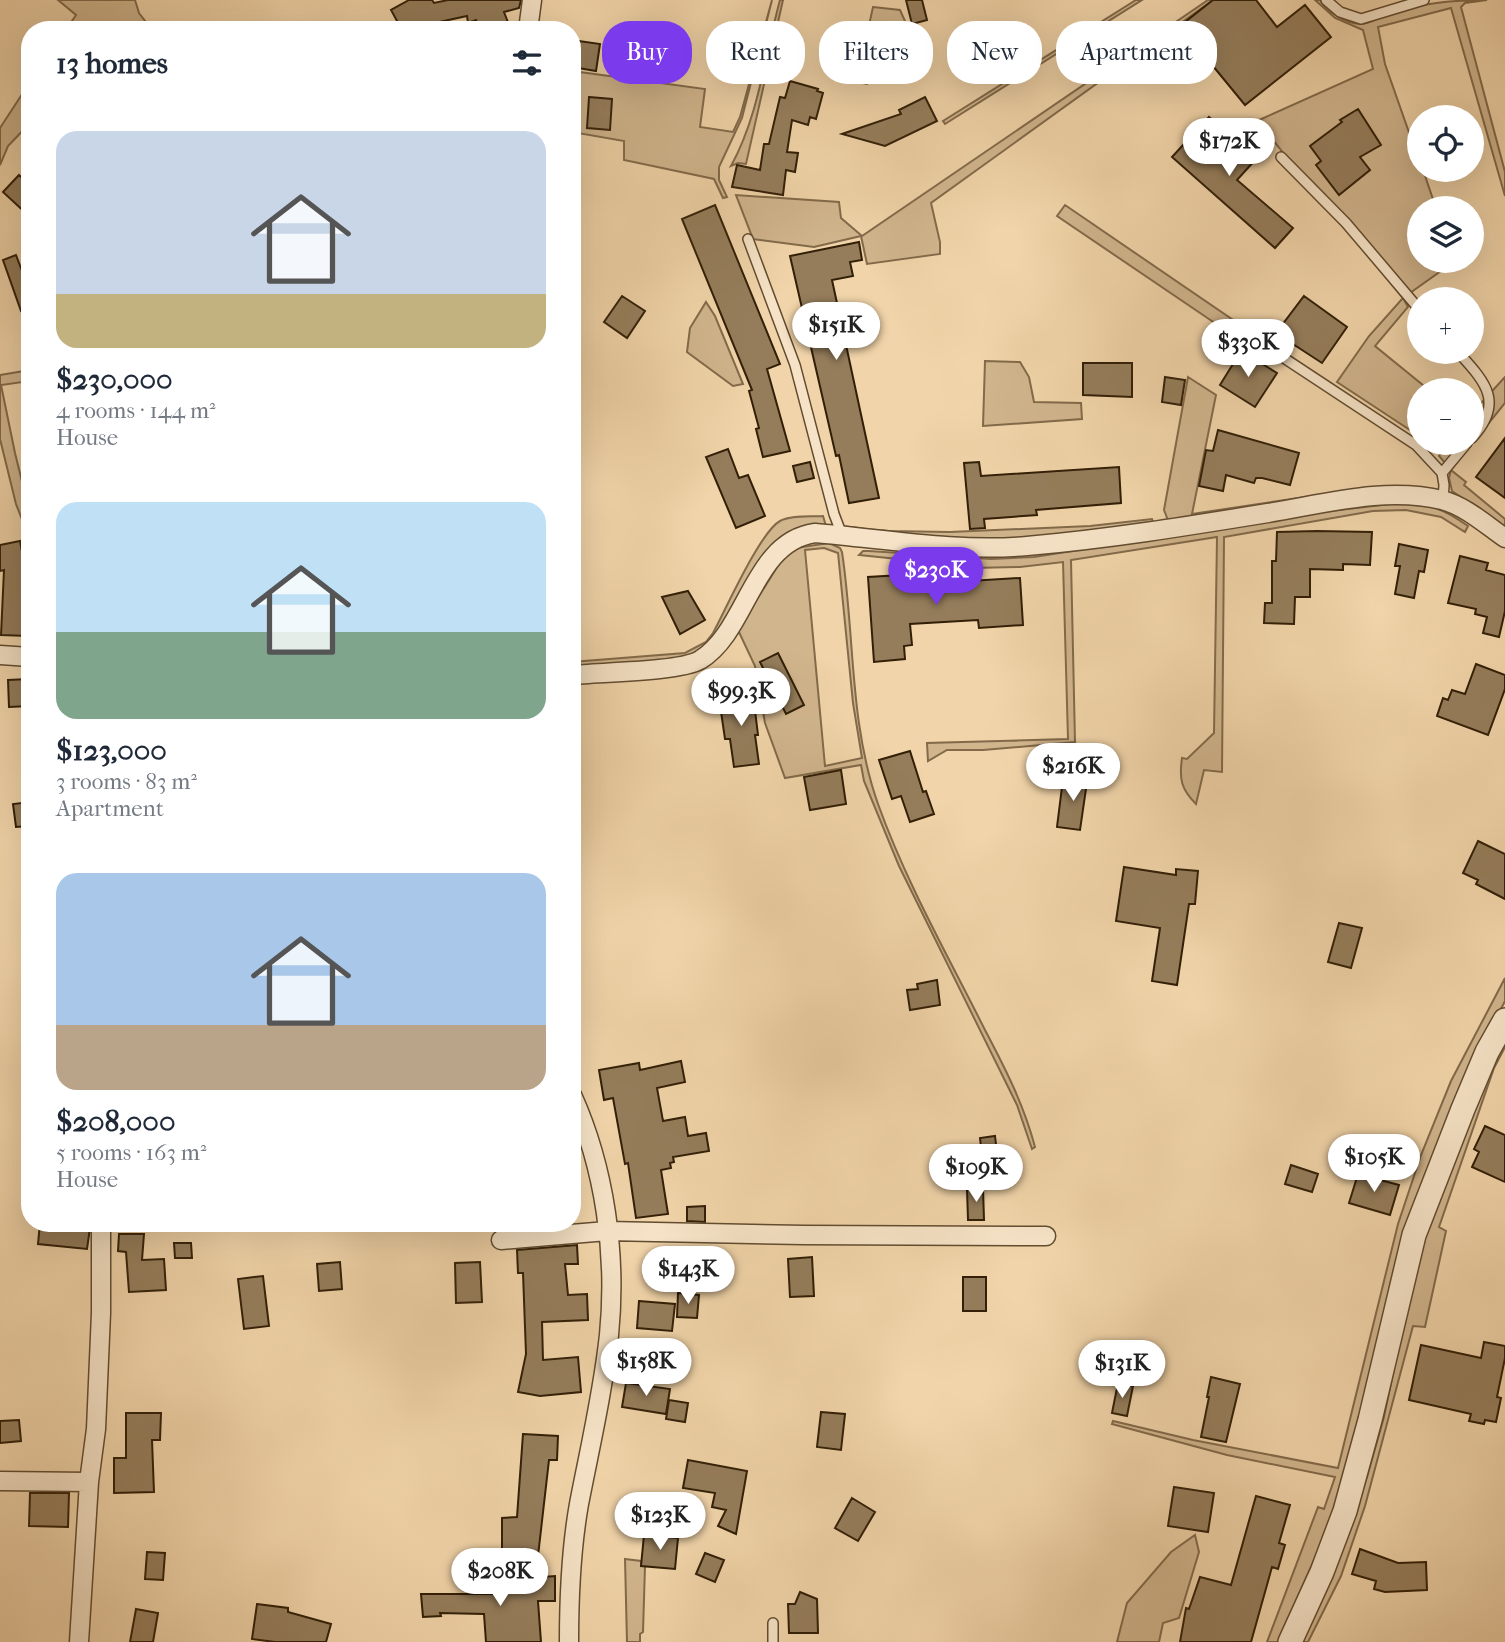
<!DOCTYPE html>
<meta charset="utf-8">
<style>
:root{--surface:#fff;--page:#f2f2f3;--text:#1f2937;--muted:#747a83;--accent:#7c3aed}
body{margin:0;font-family:"IM FELL French Canon",serif;background:var(--page);color:var(--text);height:100vh;display:flex;flex-direction:column;font-size:26px;white-space:nowrap}
*{box-sizing:border-box;margin:0}
p{font-size:23px;color:var(--muted)}
.icon{flex:none;width:38px;height:38px;fill:none;stroke:currentColor;stroke-width:2;stroke-linecap:round;stroke-linejoin:round}
.map{position:relative;flex:1;overflow:hidden}
.details{position:absolute;left:21px;top:21px;width:560px;height:1211px;display:flex;flex-direction:column;background:var(--surface);border-radius:28px;box-shadow:0 7px 28px #0002}
.details>*{flex:none}
.guide{position:absolute;left:602px;top:21px;width:665px;height:63px;display:flex;gap:14px}
.buttons{position:absolute;left:1407px;top:105px;display:grid;gap:14px}
.buttons a{display:grid;place-items:center;width:77px;height:77px;border-radius:50%;background:var(--surface);box-shadow:0 7px 28px #0002;font-size:35px}
.price{position:absolute;translate:-50% -60px;padding:0 16px;border-radius:24px;background:#fff;color:#222;font-size:23px;line-height:46px;filter:drop-shadow(0 2px 4px #0008)}
.price::after{content:'';position:absolute;left:50%;top:42px;width:21px;height:16px;margin-left:-10px;background:inherit;clip-path:polygon(0 0,100% 0,50% 100%)}
.price.on{background:var(--accent);color:#fff}
ul{padding:0;list-style:none}
li{display:grid;align-content:center;gap:14px;height:371px;padding:0 35px}
li span{display:grid;place-items:center;height:217px;border-radius:21px;color:#555}
li>.icon{margin-inline-start:auto}
span .icon{width:126px;height:126px;fill:#fffc;stroke-width:1}
li b{font-size:30px}
h2{display:flex;justify-content:space-between;align-items:center;height:84px;padding:0 35px;font-size:30px}
.pill{padding:0 24px;border-radius:28px;background:var(--surface);box-shadow:0 7px 28px #0002;font-size:24px;line-height:63px}
.pill.on{background:var(--accent);color:#fff}
.map>svg:first-child{display:block}
</style>
<div class="map">
<svg width="1505" height="1642" viewBox="0 0 1505 1642">
<rect width="100%" height="100%" fill="#f1d4a9"/>
<filter id="stains"><feTurbulence type="fractalNoise" baseFrequency=".00286" numOctaves="4"/><feColorMatrix values="0 0 0 0 .2 0 0 0 0 .09 0 0 0 0 .02 0 0 0 .5 -.17"/></filter>
<radialGradient id="worn" r=".72"><stop offset=".6" stop-color="#630" stop-opacity="0"/><stop offset="1" stop-color="#630" stop-opacity=".3"/></radialGradient>
<!-- green -->
<path fill="#d1b58d" stroke="#826a4a" stroke-width="2" fill-rule="evenodd" d="M58,0H135L139,13L152,30H66L76,15Z
M772,0L742,118L719,167V180L727,197L723,198L714,179L624,160V141L572,132V71L705,89L700,127L733,132L740,117Z
M780,0H783L746,164L738,163L731,166C759,115 765,55 780,0Z
M1136,0H1142L945,124L943,121Z
M1208,0H1213L931,203L940,242V254L867,264L861,236L814,247L753,239L736,195L839,202L841,218L862,236Z
M1315,0H1320C1327,12 1346,23 1360,24C1370,24 1381,16 1391,13C1424,3 1452,0 1487,0L1465,3L1461,7L1505,172V196L1451,8L1378,27L1385,64L1419,161V170H1423L1436,208H1419V261H1455L1403,298L1408,307L1375,346L1429,390H1419V436L1337,382L1369,336L1403,298L1257,121L1373,69L1363,30L1335,18Z
M873,7L900,10L909,30L893,38L867,84L862,83L860,66Z
M30,82V123L8,146L0,165V128Z
M1065,205L1239,324L1231,334L1057,216Z
M706,302L715,316L743,384L733,386L687,352L690,328Z
M985,361L1020,362L1029,377L1034,402L1081,403L1082,419L983,426Z
M30,370V381L1,385L15,453L30,514V540L16,504L0,439V375Z
M1188,377L1216,395L1192,514L1371,487H1397L1169,523L1164,510Z
M1505,377V403L1451,470L1466,482L1464,485L1505,519V528L1452,491L1449,478L1451,470L1439,456L1447,443H1472V413Z
M1398,503C1432,506 1440,506 1468,526L1465,532L1441,517L1406,510L1373,511L1224,537L1222,772L1204,770L1196,804C1181,789 1179,779 1182,758L1187,759L1214,733L1217,537L1071,560L1075,742L983,750H947L928,761L927,743L1068,739L1063,562L1020,567L971,568L907,565V560L859,555L863,551H869L991,559L1034,557L1315,513Z
M823,516L826,526L889,531L950,532L1090,526L1152,519L1154,525C1086,532 1017,544 948,540C911,538 826,517 795,529C744,548 741,641 678,660L572,667V662L685,653L706,642L713,633C726,609 760,532 780,521C791,515 810,517 823,516Z
M829,543L840,548L842,552C855,637 849,722 878,804C906,882 948,956 985,1030C1005,1068 1024,1105 1035,1147L1032,1149L1017,1105L899,866L864,781L861,765L785,778L765,723L755,666L738,630L784,556L796,548ZM824,548L838,553L853,703L862,758L825,766L805,550Z
M1505,978V1001L1475,1059L1386,1320L1337,1503L1319,1549L1278,1642H1267L1318,1507L1324,1509L1335,1477L1227,1455L1112,1424L1113,1421L1193,1440L1338,1468L1398,1224L1421,1155L1451,1081Z
M1505,1041V1047L1494,1068L1439,1227L1446,1231L1425,1327L1413,1326L1365,1506L1341,1576L1308,1642H1301L1332,1573L1367,1477L1384,1417L1421,1239L1488,1075Z
M1195,1535L1199,1552L1179,1618L1163,1623L1159,1642H1117L1127,1603L1171,1552Z
M625,1559L641,1561V1566H645L643,1632L640,1634V1642H627Z"/>
<!-- building -->
<path fill="#957d5b" stroke="#321f07" stroke-width="2" d="M409,0H432L434,3L448,0H521L519,8L504,12L511,30H480L476,20L468,23L467,16L402,30L391,10Z
M906,0H922L927,20L912,24Z
M1213,0H1256L1277,27L1305,5L1331,37L1245,105L1180,26Z
M1092,37L1109,64L1091,76L1089,73L1082,78L1068,57L1077,51L1075,48Z
M572,40L600,44L596,71L572,67Z
M790,81L818,89L817,91L823,93L816,119L810,117L808,125L792,120L787,152L798,153L795,172L786,170L783,195L732,187L737,165L760,170L764,144H769L780,97L785,98Z
M589,97L612,99L610,130L587,128Z
M925,97L937,121L885,146L842,134L901,114L899,110Z
M1358,109L1381,145L1360,157L1370,170L1339,195L1316,165L1321,161L1310,146L1342,122L1340,120Z
M1209,117L1256,159L1237,180L1293,228L1275,248L1172,157Z
M19,175L30,185V217L3,192Z
M715,205L780,364L767,369L790,451L763,457L756,429L759,428L749,391L752,390L682,219Z
M859,242L862,260L850,262L853,276L832,280L879,498L849,503L839,455L836,456L790,256Z
M16,255L30,292V308L21,311L3,260Z
M622,296L645,311L627,338L604,322Z
M1304,296L1347,327L1322,363L1276,333Z
M1241,351L1277,373L1255,407L1220,385Z
M1083,363H1132V397L1083,395Z
M1165,377L1185,380L1181,405L1162,402Z
M1218,430L1299,453L1290,485L1262,478H1256L1254,483L1226,475L1223,491L1199,486L1206,450L1213,451Z
M1505,438V498L1476,477Z
M728,449L739,478L748,475L765,516L736,528L706,457Z
M810,462L814,478L797,482L793,466Z
M979,462L981,476L1119,467L1121,503L1036,510L1037,515L984,519L985,528L970,529L964,463Z
M1317,531L1372,532L1370,565L1343,564V570L1310,569V597H1295L1294,624L1264,623L1265,603H1272V561H1276L1277,532Z
M20,541L27,578H30L28,636L1,635L4,570L0,571V545Z
M1399,544L1428,550L1424,572L1419,571L1414,598L1395,594L1400,566H1395Z
M1460,556L1488,563L1486,570L1505,575V611L1499,637L1483,633L1487,617L1475,614L1476,609L1448,603Z
M952,572L953,582L1020,578L1023,625L979,628L978,620L910,624L912,645L904,646L905,659L874,662L868,577Z
M688,591L705,620L680,634L662,597Z
M778,653L804,705L786,714L760,662Z
M1476,664L1505,675V689L1488,735L1437,716L1443,698L1448,700L1452,690L1465,694Z
M29,679L30,706L9,707L8,680Z
M753,694L758,735H755L759,764L734,767L730,739H725L719,698Z
M910,751L923,792L926,791L934,814L910,822L901,796L892,799L879,760Z
M841,770L846,804L810,810L804,777Z
M1072,774L1088,775L1080,830L1057,827L1062,787H1070Z
M30,802V826L16,827L13,804Z
M1478,841L1505,854V899L1476,884L1478,880L1463,873Z
M1124,867L1176,875V869L1198,871L1195,904H1189L1177,985L1152,981L1160,928L1116,921Z
M1339,923L1362,928L1351,968L1328,962Z
M937,980L940,1005L910,1010L907,990L918,989L917,984Z
M681,1061L685,1082L657,1088L663,1121L685,1117L688,1136L706,1133L709,1151L673,1157L674,1162L670,1163L671,1168L661,1170L668,1214L636,1218L628,1163L625,1164L613,1098L604,1100L599,1070L639,1063L640,1070Z
M1485,1126L1505,1135V1182L1472,1167L1479,1152L1474,1149Z
M995,1136L997,1153L982,1155L980,1138Z
M1291,1165L1318,1174L1312,1192L1285,1184Z
M1358,1174L1399,1185L1390,1215L1349,1203Z
M983,1188L984,1220H968L967,1189Z
M705,1206V1222L687,1221V1207Z
M40,1223H83V1227L90,1228L87,1249L38,1244Z
M119,1234H144L142,1260L164,1259L166,1290L129,1292L126,1252L118,1251Z
M174,1243H191L192,1258H175Z
M577,1245L578,1264H565L568,1295L587,1294L588,1320L542,1322L543,1360L578,1357L581,1392L540,1396L518,1392L526,1354L523,1273H518L517,1250Z
M812,1257L814,1296L790,1297L788,1259Z
M340,1262L342,1289L319,1291L317,1264Z
M480,1262L482,1302L456,1303L455,1263Z
M263,1276L269,1326L244,1329L238,1279Z
M963,1277H986V1311H963Z
M678,1293L699,1295L697,1318L677,1317Z
M639,1301L675,1304L672,1331L637,1328Z
M1484,1342L1505,1346V1358L1497,1397L1501,1398L1496,1422L1485,1420L1484,1424L1469,1421L1471,1414L1409,1400L1421,1345L1481,1358Z
M1211,1377L1240,1384L1226,1442L1201,1437L1209,1397H1207Z
M626,1383L670,1389L666,1414L622,1407Z
M1118,1383L1133,1386L1127,1416L1112,1413Z
M669,1400L688,1403L685,1422L666,1419Z
M821,1412L845,1414L841,1450L817,1447Z
M126,1413H161L160,1440H152L154,1492L114,1493V1458H126Z
M19,1420L21,1441L0,1443V1421Z
M523,1434L558,1436L557,1460H549L538,1556L502,1550V1518L517,1517Z
M688,1460L747,1471L736,1534L718,1526L726,1510L712,1507L715,1493L683,1488Z
M1174,1487L1214,1493L1208,1532L1168,1526Z
M30,1493H69L68,1527L29,1526Z
M1256,1496L1290,1505L1279,1543L1285,1545L1278,1569L1272,1567L1251,1642H1180L1186,1608L1189,1609L1200,1577L1231,1585Z
M852,1498L875,1512L858,1541L835,1528Z
M644,1535L678,1538L675,1569L641,1566Z
M1360,1549L1398,1563L1426,1562L1427,1590L1385,1592L1374,1589L1376,1581L1352,1574Z
M147,1552L165,1553L163,1580L145,1579Z
M705,1553L724,1560L715,1582L696,1574Z
M555,1576V1601H538L541,1642H486L484,1614L440,1613L441,1616L423,1617L421,1594H502L501,1580Z
M800,1592L817,1599L818,1633H789L788,1604H795Z
M257,1604L288,1608V1612L331,1624L326,1642H275L252,1639Z
M136,1609L158,1613L153,1642H130Z"/>
<g fill="none" stroke-linecap="round" stroke-linejoin="round">
<defs>
<path id="service" d="M1326,0L1340,12L1361,19L1424,0
M1281,157L1346,223L1419,309
M748,239L795,365L834,514L842,535
M1240,329L1416,445L1442,473L1444,485L1443,500
M1458,352C1485,382 1505,402 1472,438
M1442,473L1467,443
M773,1623V1642"/>
<path id="minor" d="M528,30L532,0
M0,655L30,657
M572,675C600,672 679,672 700,660C748,631 752,542 815,533C886,539 955,552 1027,546C1108,539 1188,526 1268,513C1324,504 1386,486 1442,500C1465,506 1485,524 1505,538
M501,1240L607,1231L804,1235L1046,1236
M0,1481L89,1482
M79,1642L89,1482L96,1429L101,1313V1223
M569,1642C569,1596 571,1549 579,1504C590,1447 603,1392 609,1335C617,1255 605,1168 572,1095"/>
<path id="tertiary" d="M1290,1642L1322,1572L1345,1511L1370,1420L1414,1235L1463,1109L1487,1052L1505,1020"/>
</defs>
<!-- service casing -->
<use href="#service" stroke="#624c30" stroke-width="12"/>
<!-- minor casing -->
<use href="#minor" stroke="#624c30" stroke-width="21"/>
<!-- tertiary casing -->
<use href="#tertiary" stroke="#624c30" stroke-width="26"/>
<!-- service -->
<use href="#service" stroke="#f6e3c7" stroke-width="9"/>
<!-- minor -->
<use href="#minor" stroke="#f6e3c7" stroke-width="18"/>
<!-- tertiary -->
<use href="#tertiary" stroke="#f6e3c7" stroke-width="23"/>
</g>
<rect width="100%" height="100%" filter="url(#stains)"/>
<rect width="100%" height="100%" fill="url(#worn)"/>
</svg>
<div class="buttons">
<a><svg class="icon" aria-label="locate" viewBox="0 0 24 24"><circle cx="12" cy="12" r="6"/><path d="M12 2v4M12 18v4M2 12h4M18 12h4"/></svg></a>
<a><svg class="icon" aria-label="layers" viewBox="0 0 24 24"><path d="M12 4l9 5-9 5-9-5zM3 14l9 5 9-5"/></svg></a>
<a>+</a>
<a>−</a>
</div>
<b class="price" style="left:1229px;top:178px">$172K</b>
<b class="price" style="left:836px;top:362px">$151K</b>
<b class="price" style="left:1248px;top:379px">$330K</b>
<b class="price on" style="left:936px;top:607px">$230K</b>
<b class="price" style="left:741px;top:728px">$99.3K</b>
<b class="price" style="left:1073px;top:803px">$216K</b>
<b class="price" style="left:1374px;top:1194px">$105K</b>
<b class="price" style="left:976px;top:1204px">$109K</b>
<b class="price" style="left:688px;top:1306px">$143K</b>
<b class="price" style="left:646px;top:1398px">$158K</b>
<b class="price" style="left:1122px;top:1400px">$131K</b>
<b class="price" style="left:660px;top:1552px">$123K</b>
<b class="price" style="left:500px;top:1608px">$208K</b>
<div class="guide">
<a class="pill on">Buy</a>
<a class="pill">Rent</a>
<a class="pill">Filters</a>
<a class="pill">New</a>
<a class="pill">Apartment</a>
</div>
<section class="details">
<h2>13 homes<svg class="icon" aria-label="filters" viewBox="0 0 24 24"><path d="M4 7h16M4 17h16"/><circle cx="9" cy="7" r="2"/><circle cx="15" cy="17" r="2"/></svg></h2>
<ul>
<li><span style="background:linear-gradient(#c9d6e8 75%,#c2b280 0)"><svg class="icon" aria-label="home" viewBox="0 0 24 24"><path d="M3 11l9-7 9 7M6 9v11h12V9"/></svg></span><div><b>$230,000</b><p>4 rooms · 144 m²</p><p>House</p></div></li>
<li><span style="background:linear-gradient(#bfe0f5 60%,#7fa58c 0)"><svg class="icon" aria-label="home" viewBox="0 0 24 24"><path d="M3 11l9-7 9 7M6 9v11h12V9"/></svg></span><div><b>$123,000</b><p>3 rooms · 83 m²</p><p>Apartment</p></div></li>
<li><span style="background:linear-gradient(#a9c7e8 70%,#b9a48a 0)"><svg class="icon" aria-label="home" viewBox="0 0 24 24"><path d="M3 11l9-7 9 7M6 9v11h12V9"/></svg></span><div><b>$208,000</b><p>5 rooms · 163 m²</p><p>House</p></div></li>
</ul>
</section>
</div>
